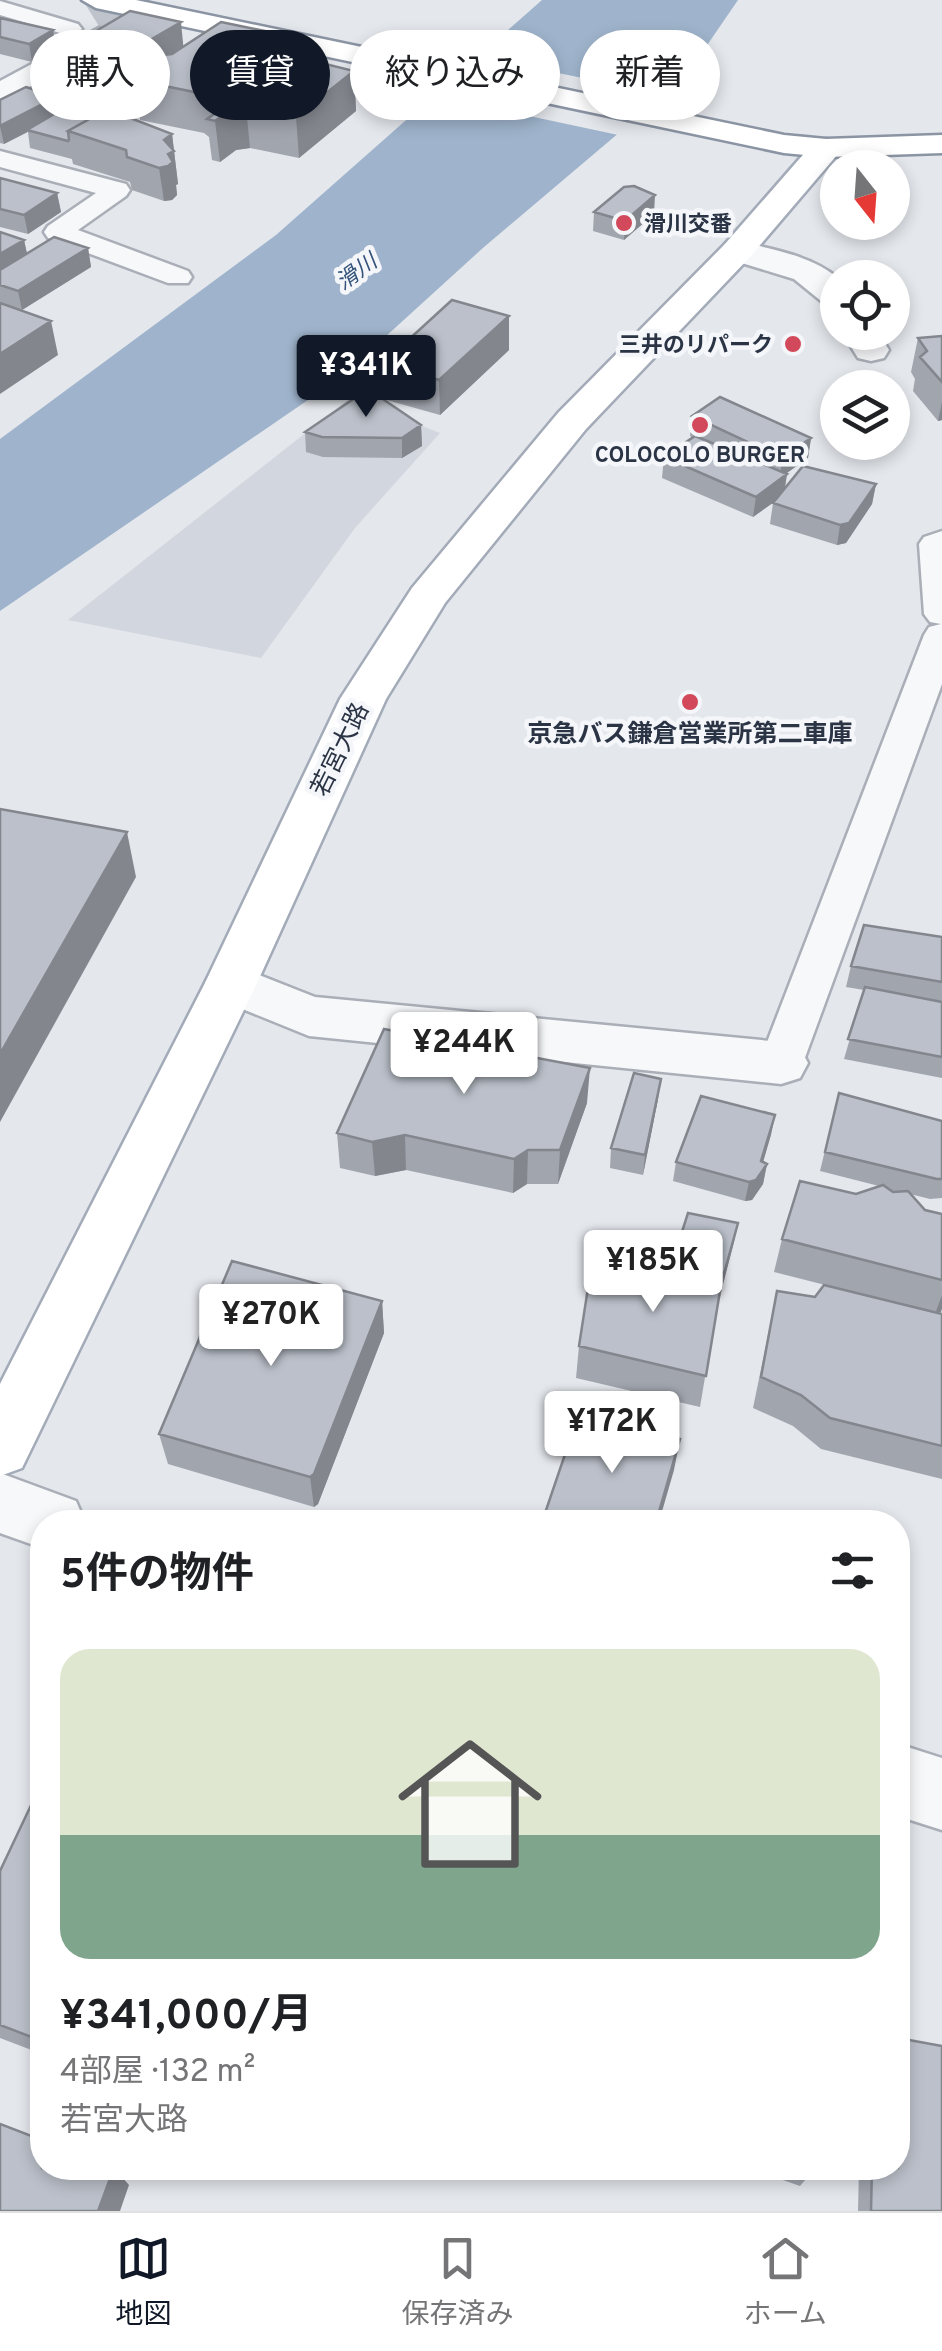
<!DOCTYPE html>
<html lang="ja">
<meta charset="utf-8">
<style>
:root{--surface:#fff;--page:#f2f2f2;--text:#202124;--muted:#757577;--line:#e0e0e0;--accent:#111827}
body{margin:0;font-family:Overpass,"Noto Sans JP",sans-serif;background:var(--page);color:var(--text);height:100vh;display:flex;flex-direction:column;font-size:38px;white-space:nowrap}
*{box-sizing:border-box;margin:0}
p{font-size:32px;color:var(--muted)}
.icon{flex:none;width:55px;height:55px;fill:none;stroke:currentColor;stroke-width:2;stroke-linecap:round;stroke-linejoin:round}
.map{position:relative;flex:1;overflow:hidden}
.side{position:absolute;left:30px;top:1510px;width:880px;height:670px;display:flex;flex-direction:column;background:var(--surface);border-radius:40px;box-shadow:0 5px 15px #0003}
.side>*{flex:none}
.guide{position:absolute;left:30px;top:30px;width:882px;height:90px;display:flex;gap:20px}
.needle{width:65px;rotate:163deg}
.tools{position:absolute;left:820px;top:150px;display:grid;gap:20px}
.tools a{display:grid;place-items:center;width:90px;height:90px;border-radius:50%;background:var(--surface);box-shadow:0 5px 15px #0003;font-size:50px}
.price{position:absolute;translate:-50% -85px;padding:0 22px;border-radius:10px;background:#fff;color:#222;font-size:32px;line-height:65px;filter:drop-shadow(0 2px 5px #0008)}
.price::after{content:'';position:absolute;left:50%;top:60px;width:30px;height:22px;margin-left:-15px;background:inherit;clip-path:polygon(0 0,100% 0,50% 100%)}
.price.on{background:var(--accent);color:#fff}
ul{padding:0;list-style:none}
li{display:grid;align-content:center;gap:20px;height:530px;padding:0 30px}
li+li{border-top:2px solid var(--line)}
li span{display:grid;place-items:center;height:310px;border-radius:30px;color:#555}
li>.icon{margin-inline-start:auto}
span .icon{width:180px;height:180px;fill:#fffc;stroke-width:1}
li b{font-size:42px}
h2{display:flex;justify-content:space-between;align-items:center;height:120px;padding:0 30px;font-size:42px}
.tag{padding:0 35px;border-radius:45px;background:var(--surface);box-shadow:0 5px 15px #0003;font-size:35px;line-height:90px}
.tag.on{background:var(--accent);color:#fff}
.tab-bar{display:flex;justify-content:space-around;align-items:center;height:140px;border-top:2px solid var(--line);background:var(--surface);font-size:28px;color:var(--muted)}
.tab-bar a{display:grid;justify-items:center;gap:5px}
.tab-bar .on{color:var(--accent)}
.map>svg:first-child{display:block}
</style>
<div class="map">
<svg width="942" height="2211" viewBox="0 0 942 2211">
<rect width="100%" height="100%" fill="#e4e7ec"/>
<!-- built -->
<path fill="#d2d6de" d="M350,398L440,433L355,528L261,658L68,620Z"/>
<!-- water -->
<path fill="#9fb4cc" d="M542,0H738L686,76L484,247L340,378L0,611V439L276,235Z"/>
<!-- pier -->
<path fill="#e4e7ec" d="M470,55L671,96L623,136L426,94Z"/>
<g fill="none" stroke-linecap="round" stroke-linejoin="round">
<!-- street-tunnel -->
<path stroke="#bfc3cb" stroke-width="32" stroke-dasharray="32 16" stroke-linecap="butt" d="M92,15L116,0"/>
<defs>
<path id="lane" d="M0,1L78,24L82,29L70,36L0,15Z
M0,151L126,184L130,190L126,196L78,230L188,271L192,277L188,283H168L48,238L44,232L48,226L96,193L0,167Z
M942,531V684L803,1063L797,1075L781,1080L765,1075L759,1063L924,635L929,627L941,624L930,622L924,614L919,544L924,537Z"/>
<path id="street" d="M99,28L109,31L113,37L109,43L0,103V81Z
M737,241C771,249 810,255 838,278V308L826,305L794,279L725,258L720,251L725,244Z
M842,332H878L889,350L884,358L871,361L858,358Z
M231,964L315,997L781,1042L800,1048L808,1063L800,1078L781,1084L309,1036L213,997L205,983L213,969Z
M0,1473L76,1501L85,1522H42V1548L0,1533Z
M898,1744L942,1758V1830L898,1816Z"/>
<path id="primary" d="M826,139L837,141L842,148L837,155L749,258L586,429L445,603L386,699L257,983L22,1468L0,1476V1384L205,983L340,699L412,588L558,413L725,244L815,141Z"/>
<path id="highway" d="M82,0H136L784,135L826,139L942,135V153L826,157L784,153L96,8Z"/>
</defs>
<!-- lane casing -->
<use href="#lane" stroke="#a9aeb7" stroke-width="5"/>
<!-- street casing -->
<use href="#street" stroke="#a9aeb7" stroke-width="5"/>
<!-- primary casing -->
<use href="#primary" stroke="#a3abb8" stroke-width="5"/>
<!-- highway casing -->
<use href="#highway" stroke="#8b94a3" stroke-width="5"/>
<!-- lane -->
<use href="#lane" fill="#f7f8fa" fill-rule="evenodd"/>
<!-- street -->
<use href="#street" fill="#f7f8fa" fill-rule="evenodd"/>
<!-- primary -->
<use href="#primary" fill="#fff" fill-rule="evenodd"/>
<!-- highway -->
<use href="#highway" fill="#fff" fill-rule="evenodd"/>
</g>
<!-- wall -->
<path fill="#a1a5ae" d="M0,18L53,30L56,48L32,62L0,54Z
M304,39L306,59L354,71L356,111L299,158L250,148L236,150L220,162L212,160L209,137L204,133L140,120L136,83L131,86L84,73L79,41L184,46Z
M0,100L59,111L113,116L172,134L178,184L176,185L177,195L172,200L164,201L132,190L130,182L73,164L72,159L30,148L28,132L4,144L0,143Z
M0,178L57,193L61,212L28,234L0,227Z
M594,212L654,214L624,240L593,231Z
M0,232L24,240L27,253L88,248L91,267L22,310L0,303Z
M942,336V420L938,421L913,391L915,379L911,372L918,338Z
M509,350L440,415L383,399L382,364Z
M692,416L811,438L808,458L785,474H787L784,489L876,484L872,504L846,543L837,545L770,524L773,503L775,501L753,517L662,478L664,457L693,438L690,436Z
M421,425L422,446L402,458L323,457L306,452L305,432Z
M942,937V1078L844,1059L864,990L846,987L851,966Z
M839,1093L942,1121V1198L930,1199L910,1194L925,1210L942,1214V1308L941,1312L937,1313L942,1314V1479L821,1449L793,1426L753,1408L777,1291L815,1297L845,1290L774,1272L782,1239L856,1194L879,1186L820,1171Z
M658,1099L643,1175L610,1168L611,1148Z
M587,1103L558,1184H527L513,1193L406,1170L375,1176L340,1168L337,1133Z
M775,1115L763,1162L767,1164L763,1184L752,1200L745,1201L673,1181L676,1162Z
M738,1223L718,1300L700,1407L576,1378L579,1346L665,1272Z
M382,1301L384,1333L318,1504L314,1507L168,1464L159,1434Z
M42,1804V2054L0,2038V1871Z
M748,2168H813L812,2172L800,2186Z
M859,2168H898L942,2211H858Z"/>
<!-- shaded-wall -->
<path fill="#83868d" d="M181,22L184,53L153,68L144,62L146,76L135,80L136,83L131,86L126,54Z
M53,30L56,48L32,62L29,44Z
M304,39L307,79L290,52Z
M354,71L356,111L299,158L296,117Z
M56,97L59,115L27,130V132L4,144L0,126Z
M246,107L250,148L236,150L220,162L215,121L232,109Z
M172,134L178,184L176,185L177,195L172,200L164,201L159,168L164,140Z
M57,193L61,212L28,234L24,215Z
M655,195L654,214L624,240L625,221Z
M24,240L28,259L0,276V254Z
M88,248L91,267L22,310L18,291Z
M509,316V350L440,415L439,380Z
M51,321L58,355L0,394V354Z
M942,402V420L938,421Z
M421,425L422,446L402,458V438Z
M811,438L808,458L780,478L782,458Z
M787,474L784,495L753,517L756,497Z
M876,484L872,504L846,543L837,545L840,525Z
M127,832L136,877L0,1122V1054Z
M590,1068L587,1103L558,1184L560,1150Z
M661,1079L658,1099L643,1175L645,1155Z
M775,1115L771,1135L759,1176L767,1164L763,1184L752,1200L745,1201L749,1182L761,1161Z
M405,1135L406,1170L375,1176L372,1142Z
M528,1150L527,1184L513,1193L514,1159Z
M738,1223L734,1242L719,1300L722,1281Z
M942,1295V1308L941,1312L935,1314Z
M382,1301L384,1333L318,1504L314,1507L310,1477Z
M680,1439L674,1470L659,1522H656Z
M114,2168L129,2185L120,2211H98Z"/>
<!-- building -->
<path fill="#bbc0ca" stroke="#83868d" stroke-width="2.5" d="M130,11L181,22L126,54L79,41Z
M0,18L53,30L29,44L0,37Z
M221,22L304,39L290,52L293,56L354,71L296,117L246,107L232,109L215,121L207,119L217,112L211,100L199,93L135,80L153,68L144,62L152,56L172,54Z
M26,87L56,97L0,126V100Z
M73,103L112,112L108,115L93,117L68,131L69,140L68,141L27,130Z
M106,115L133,119L172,134L164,140L174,151L168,154L173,162L168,166L159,168L127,157L126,150L68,131L93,117Z
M0,178L57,193L24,215L0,209Z
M634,186L655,195L625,221L594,212L624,187Z
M0,232L24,240L0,254Z
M54,237L88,248L18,291L0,285V270Z
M452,300L509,316L439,380L382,364Z
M0,303L51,321L0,354Z
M942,336V382L920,357L927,351L918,338Z
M368,389L421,425L402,438L322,437L305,432Z
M720,397L811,438L782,458L692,416Z
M695,436L787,474L756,497L664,457Z
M803,466L876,484L849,523L840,525L773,503Z
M0,809L127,832L0,1054Z
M864,925L942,937V982L851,966Z
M865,987L942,1002V1057L848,1039Z
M384,1029L590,1068L560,1150H528L514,1159L405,1135L372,1142L337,1133Z
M634,1073L661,1079L645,1155L611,1148Z
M839,1093L942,1121V1179H937L825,1152Z
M701,1096L775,1115L761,1161L767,1164L756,1180L749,1182L676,1162Z
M800,1181L856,1194L883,1185L893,1192L908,1191L925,1210L942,1214V1280L782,1239Z
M688,1213L738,1223L722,1281L723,1273L672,1263Z
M232,1261L382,1301L314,1474L310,1477L159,1434Z
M592,1262L665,1272L671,1263L723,1273L706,1376L579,1346Z
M824,1285L942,1314V1446L830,1418L801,1395L761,1377L777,1291L815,1297Z
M577,1419L680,1439L656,1522H542Z
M33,1801L42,1804V2041L0,2025V1871Z
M898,2038L942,2046V2211H871L872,2168H898Z
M0,2124L42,2140V2168H114L98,2211H0Z"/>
<!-- markers -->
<g fill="#d1495b" stroke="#f4f6f9" stroke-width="4">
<circle cx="624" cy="223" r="10"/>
<circle cx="793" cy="344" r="10"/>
<circle cx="700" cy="425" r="10"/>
<circle cx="690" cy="702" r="10"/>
</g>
<g text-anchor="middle" stroke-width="9" stroke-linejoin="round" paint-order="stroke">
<!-- far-poi labels -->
<g font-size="22" font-weight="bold" fill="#2b3445" stroke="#f4f6f9" text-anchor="start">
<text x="644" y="231">滑川交番</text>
<text x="773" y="352" text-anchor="end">三井のリパーク</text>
<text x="700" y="462" text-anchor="middle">COLOCOLO BURGER</text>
</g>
<!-- far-water labels -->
<g font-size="22" font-style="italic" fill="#34527a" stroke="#f4f6f9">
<text transform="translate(356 271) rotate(-36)" y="8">滑川</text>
</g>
<!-- poi labels -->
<g font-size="25" font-weight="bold" fill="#2b3445" stroke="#f4f6f9">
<text x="690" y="742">京急バス鎌倉営業所第二車庫</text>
</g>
<!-- street labels -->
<g font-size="25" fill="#2b3445" stroke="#f4f6f9">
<text transform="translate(339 749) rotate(-64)" y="9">若宮大路</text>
</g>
</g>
</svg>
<div class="tools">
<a><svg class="needle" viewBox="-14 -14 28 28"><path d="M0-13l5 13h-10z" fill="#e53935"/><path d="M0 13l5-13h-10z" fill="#757577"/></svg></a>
<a><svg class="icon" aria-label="locate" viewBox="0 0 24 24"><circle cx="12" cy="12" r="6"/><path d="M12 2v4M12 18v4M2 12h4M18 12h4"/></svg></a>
<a><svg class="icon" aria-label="layers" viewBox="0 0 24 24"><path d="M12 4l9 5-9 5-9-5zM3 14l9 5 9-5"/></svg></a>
</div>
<b class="price on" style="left:366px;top:420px">¥341K</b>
<b class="price" style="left:464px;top:1097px">¥244K</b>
<b class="price" style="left:653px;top:1315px">¥185K</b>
<b class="price" style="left:271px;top:1369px">¥270K</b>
<b class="price" style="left:612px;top:1476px">¥172K</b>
<div class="guide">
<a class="tag">購入</a>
<a class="tag on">賃貸</a>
<a class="tag">絞り込み</a>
<a class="tag">新着</a>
</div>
<section class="side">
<h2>5件の物件<svg class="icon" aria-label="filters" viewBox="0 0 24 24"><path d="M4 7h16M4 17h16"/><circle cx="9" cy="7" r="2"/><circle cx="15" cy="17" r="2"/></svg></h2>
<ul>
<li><span style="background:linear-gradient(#dfe7d0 60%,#7fa58c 0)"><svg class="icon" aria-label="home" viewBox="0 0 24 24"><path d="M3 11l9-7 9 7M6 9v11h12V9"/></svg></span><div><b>¥341,000/月</b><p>4部屋 · 132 m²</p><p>若宮大路</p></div></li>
</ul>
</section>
</div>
<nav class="tab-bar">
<a class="on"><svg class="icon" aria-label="map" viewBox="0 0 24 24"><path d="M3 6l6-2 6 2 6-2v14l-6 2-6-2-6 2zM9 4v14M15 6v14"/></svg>地図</a>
<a><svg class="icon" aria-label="saved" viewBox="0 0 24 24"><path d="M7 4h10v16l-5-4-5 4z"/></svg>保存済み</a>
<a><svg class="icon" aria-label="home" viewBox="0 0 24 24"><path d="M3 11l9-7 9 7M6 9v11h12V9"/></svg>ホーム</a>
</nav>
